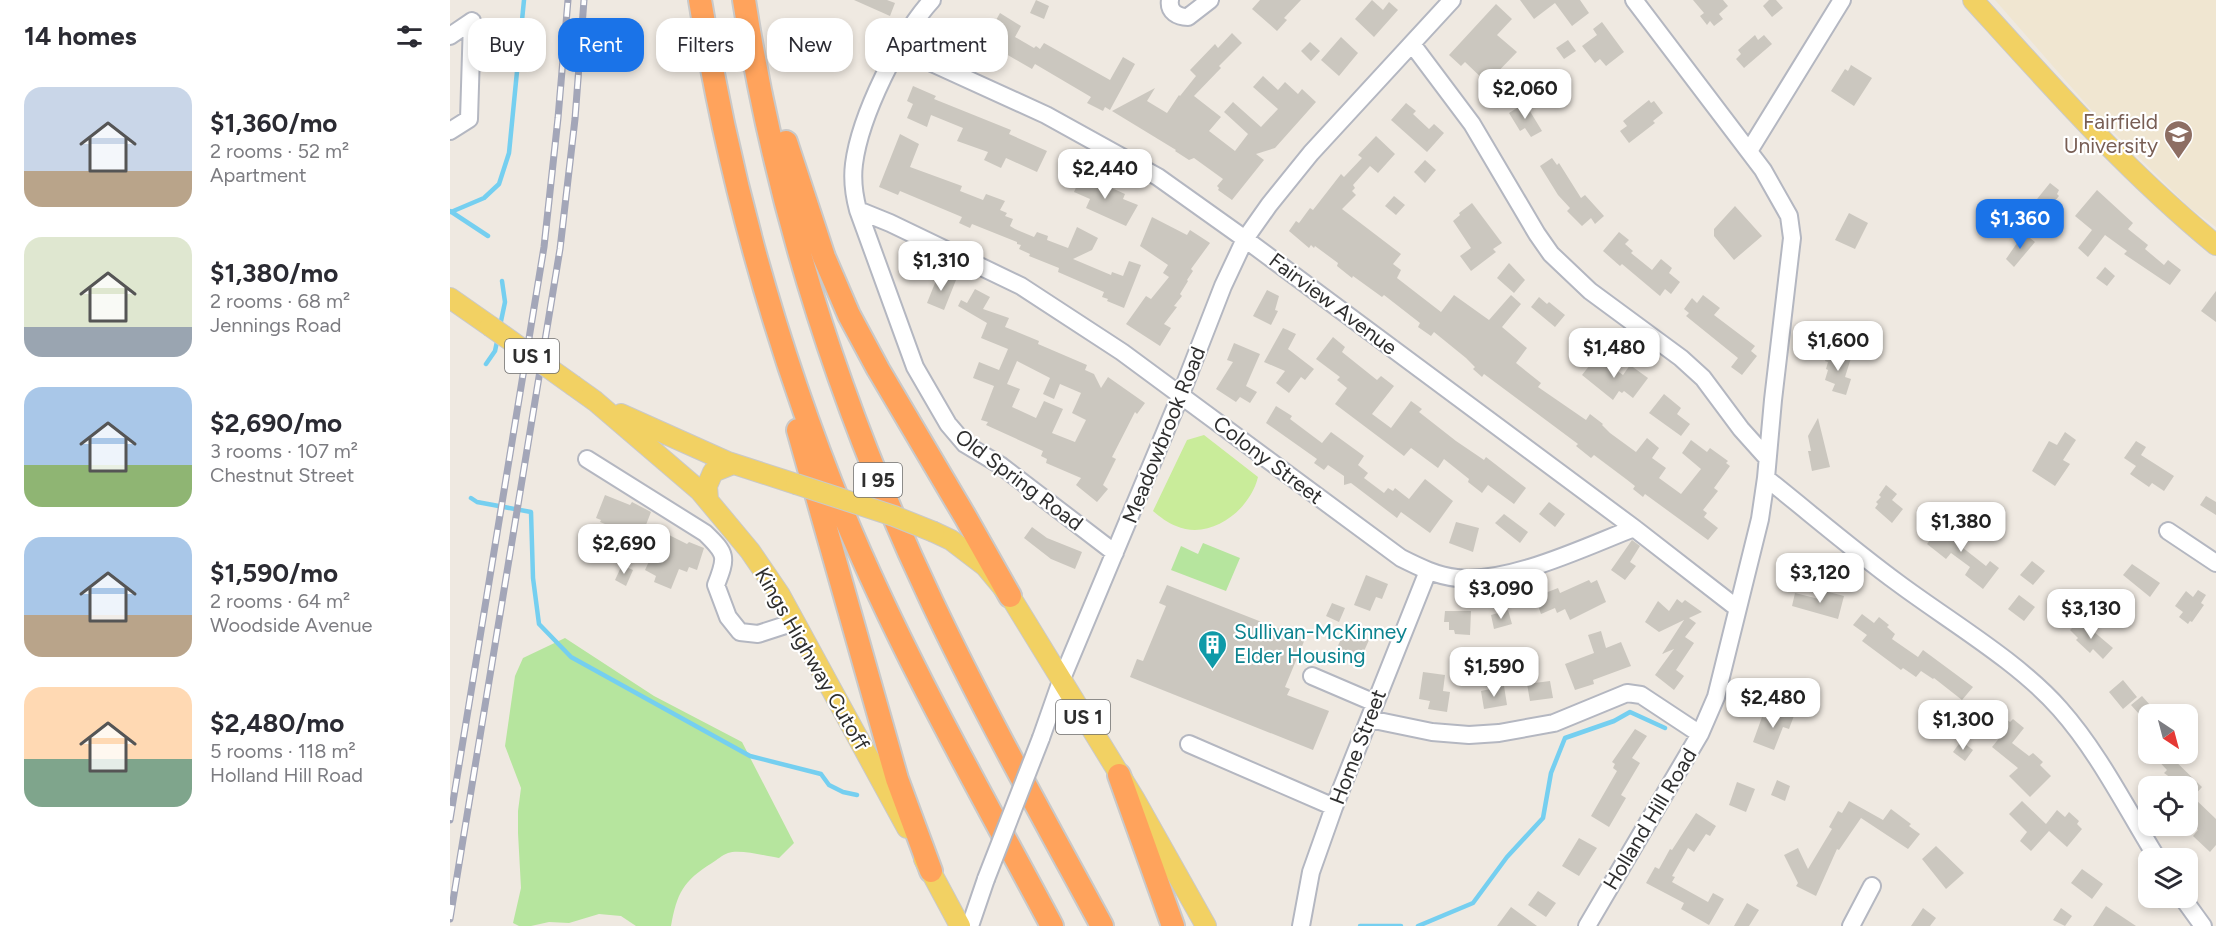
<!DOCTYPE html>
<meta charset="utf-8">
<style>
:root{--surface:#fff;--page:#f7f7f7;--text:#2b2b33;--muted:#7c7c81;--accent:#1a73e8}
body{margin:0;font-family:Figtree,sans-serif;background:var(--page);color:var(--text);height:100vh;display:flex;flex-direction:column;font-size:22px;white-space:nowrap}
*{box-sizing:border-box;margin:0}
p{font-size:20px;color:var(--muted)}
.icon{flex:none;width:33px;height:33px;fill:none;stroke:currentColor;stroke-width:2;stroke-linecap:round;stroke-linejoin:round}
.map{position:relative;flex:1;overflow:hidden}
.details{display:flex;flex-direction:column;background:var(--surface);width:450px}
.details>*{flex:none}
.guide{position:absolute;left:18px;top:18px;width:570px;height:54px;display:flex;gap:12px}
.needle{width:39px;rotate:144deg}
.buttons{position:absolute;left:1688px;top:704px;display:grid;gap:12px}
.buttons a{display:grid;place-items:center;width:60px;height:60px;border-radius:12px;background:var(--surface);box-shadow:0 3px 9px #0003;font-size:30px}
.price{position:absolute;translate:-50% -51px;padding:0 14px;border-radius:12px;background:#fff;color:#222;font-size:20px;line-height:39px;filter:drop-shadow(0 2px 3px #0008)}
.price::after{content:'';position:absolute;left:50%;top:36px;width:18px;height:14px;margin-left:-9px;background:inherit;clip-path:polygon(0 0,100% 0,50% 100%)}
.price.selected{background:var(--accent);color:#fff}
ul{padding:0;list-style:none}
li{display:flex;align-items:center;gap:18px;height:150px;padding:0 24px}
li span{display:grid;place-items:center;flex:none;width:168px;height:120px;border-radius:18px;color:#555}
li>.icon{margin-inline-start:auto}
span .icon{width:72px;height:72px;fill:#fffc;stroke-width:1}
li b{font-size:26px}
h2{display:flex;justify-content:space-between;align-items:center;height:72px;padding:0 24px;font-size:26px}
.chip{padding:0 21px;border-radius:18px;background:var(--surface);box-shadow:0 3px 9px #0003;font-size:21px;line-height:54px}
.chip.selected{background:var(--accent);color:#fff}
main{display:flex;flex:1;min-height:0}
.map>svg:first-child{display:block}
</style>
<main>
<section class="details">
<h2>14 homes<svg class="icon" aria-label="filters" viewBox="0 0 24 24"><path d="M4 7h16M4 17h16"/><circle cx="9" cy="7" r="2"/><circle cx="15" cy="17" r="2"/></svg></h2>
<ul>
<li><span style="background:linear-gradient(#c9d6e8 70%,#b9a48a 0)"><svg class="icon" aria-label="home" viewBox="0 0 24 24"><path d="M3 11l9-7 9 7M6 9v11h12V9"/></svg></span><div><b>$1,360/mo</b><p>2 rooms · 52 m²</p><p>Apartment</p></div></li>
<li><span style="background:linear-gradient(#dfe7d0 75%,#9aa5b1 0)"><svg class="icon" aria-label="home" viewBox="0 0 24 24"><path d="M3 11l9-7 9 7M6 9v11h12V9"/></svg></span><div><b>$1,380/mo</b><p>2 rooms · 68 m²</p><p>Jennings Road</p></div></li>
<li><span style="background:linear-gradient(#a9c7e8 65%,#8fb573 0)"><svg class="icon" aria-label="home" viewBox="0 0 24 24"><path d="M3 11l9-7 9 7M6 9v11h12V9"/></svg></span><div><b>$2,690/mo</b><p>3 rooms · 107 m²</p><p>Chestnut Street</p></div></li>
<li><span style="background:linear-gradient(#a9c7e8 65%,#b9a48a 0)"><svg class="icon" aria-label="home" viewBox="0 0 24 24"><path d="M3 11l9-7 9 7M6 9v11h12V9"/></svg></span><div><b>$1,590/mo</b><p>2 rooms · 64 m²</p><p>Woodside Avenue</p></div></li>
<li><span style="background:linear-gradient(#ffd9b3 60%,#7fa58c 0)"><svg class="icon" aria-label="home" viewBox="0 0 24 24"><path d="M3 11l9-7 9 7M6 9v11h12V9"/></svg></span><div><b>$2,480/mo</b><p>5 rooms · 118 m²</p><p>Holland Hill Road</p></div></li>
</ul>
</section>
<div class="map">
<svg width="1766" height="926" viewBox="0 0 1766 926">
<rect width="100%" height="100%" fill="#efe9e1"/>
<!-- education -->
<path fill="#f0e6d1" d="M1545,0H1766V227L1740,208L1644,113Z"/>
<!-- green -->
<path fill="#b6e59e" d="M753,543L790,558L776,591L721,570L731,546L748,554Z
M115,638L204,696L292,742L344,843L329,858C316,856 290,849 278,853C272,855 267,860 262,863C233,881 227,893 221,926H186L171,916L149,914L119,923L99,922L81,926H69L63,923L71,888L68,833V811L71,788L55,746L65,676L73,658Z"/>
<!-- pitch -->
<path fill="#c9ec9a" d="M754,435L808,477C800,510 761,541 726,526C718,523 710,517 703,511L737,440Z"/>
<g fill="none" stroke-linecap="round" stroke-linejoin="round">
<!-- stream -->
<path stroke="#75cff0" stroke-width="4.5" d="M0,211L38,236
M1,212L34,198L49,184L59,153L74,0
M50,326L55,302L52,281
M36,364L45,351L48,337
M21,498L27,502L81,512L83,578L89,624L121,657L300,756L371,774L379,785L393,792L407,795
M910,926H951
M968,926L1023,903L1057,857L1093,818L1101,773L1115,738L1164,721L1180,712L1215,728"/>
</g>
<!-- building -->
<path fill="#cbc7bf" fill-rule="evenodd" d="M404,0H437L445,3L440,16Z
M586,0L599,6L594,19L580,13Z
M810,0H851L834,18L837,20L827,31L802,9Z
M922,0L933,10L939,2L948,10L924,37L905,19Z
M1070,0H1130L1139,13L1122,26L1105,3L1084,19Z
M1243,0H1273L1278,6L1269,14L1273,19L1264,26L1260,21L1257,25L1250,16L1254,13Z
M1319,0H1326L1333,8L1322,17L1313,6Z
M1046,4L1062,19L1047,35L1067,52L1037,83L1015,62L1011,66L999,55Z
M550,13L571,26L565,37L584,48L586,46L590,49L594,43L660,80L673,57L685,64L660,110L655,107L653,111L637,103L641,97L585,64L582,69L556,54L555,56L532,45Z
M1152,22L1174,52L1156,66L1150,59L1145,63L1132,46L1147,35L1143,29Z
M782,33L792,43L769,66L771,68L744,96L771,117L759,131L785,151L798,134L774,112L783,102L811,127L828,109L803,87L813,76L828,90L835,82L848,94L852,89L866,102L825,148L806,154L814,160L782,200L768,190L769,188L767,186L773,179L744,158L739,160L725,151L726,150L662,111L705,88L697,101L717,113L729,95L730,96L746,76L740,70L765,44L768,48Z
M1305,35L1308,40L1314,35L1322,44L1294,68L1286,59L1291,54L1288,50Z
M891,37L908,53L889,76L871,60Z
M1118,40L1126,51L1114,59L1106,48Z
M860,42L870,51L861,61L851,51Z
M1401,65L1422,78L1404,106L1381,91L1395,69L1398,71Z
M463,86L486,96L484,99L561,130L559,134L597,151L587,172L556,158L551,168L534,160L538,152L507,141L513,128L481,115L477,127L457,118L463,104L457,101Z
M1199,100L1201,103L1204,101L1213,113L1203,121L1205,123L1179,143L1170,131L1177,126L1173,121Z
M956,103L966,111L963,114L979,129L984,124L994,133L977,152L941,120Z
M1075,103L1092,131L1081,137L1075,128L1070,131L1059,113Z
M450,134L469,144L460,167L512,186L510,191L533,200L536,194L555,201L550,210L557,213L555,216L563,219L560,226L565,229L584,237L587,232L598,236L597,240L618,248L627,227L648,238L642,250L623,259L661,275L662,272L673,276L679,261L691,265L674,308L657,301L658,299L652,297L654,292L608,272L609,268L579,256L580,254L569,249L571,245L567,244V242L522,224L520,228L509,223L512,217L450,191L448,195L429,187Z
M926,136L945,154L928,173L920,166L903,185L905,188L902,191L906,195L892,209L951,254L943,264L951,270L947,278L991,312L1004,295L1039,320L1061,295L1071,304L1052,327L1077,348L1066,363L1091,383L1088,387L1136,420L1140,414L1153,424L1152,425L1160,433L1186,452L1197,438L1209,448L1202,458L1216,468L1209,478L1231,494L1251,469L1232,453L1241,440L1257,452L1260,448L1278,461L1276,463L1280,466L1264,488L1268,491L1253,510L1257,513L1254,517L1268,528L1258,540L1195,494L1193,497L1183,489L1185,486L1176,479L1144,455L1141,458L1126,446L1128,444L1034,374L1032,377L1023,369L1025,367L1016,358L984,332L981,336L968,327L970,323L934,295L932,297L903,276L902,278L887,266L888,263L865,246L864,248L861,245L859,248L839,231L846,221L849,223L860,208L863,210L891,174L894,177L912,158L908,155Z
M1102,158L1107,165L1109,163L1131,198L1135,195L1154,216L1145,224L1141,218L1132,226L1117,211L1120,208L1108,195L1090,166Z
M975,160L986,170L975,183L964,172Z
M633,172L653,181L655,185L675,194L673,199L688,205L676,226L636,208L640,199L624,192Z
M1600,183L1609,190L1607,194L1609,196L1591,218L1579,209Z
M1647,190L1683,223L1678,229L1698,245L1695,249L1714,265L1718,260L1731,270L1720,285L1674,254L1677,251L1655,235L1638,257L1628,248L1642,230L1625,216Z
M944,196L955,205L946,215L935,206Z
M1022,203L1052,243L1043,249L1046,252L1021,271L1010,256L1021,248L1003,221L1010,215L1009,213Z
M1285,206L1312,236L1284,260L1264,236V229Z
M1399,213L1418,223L1405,249L1385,240Z
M702,217L737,235L740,230L760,243L741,269L743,271L737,280L738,281L730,294L732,296L724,306L727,307L714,324L721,328L710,346L676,324L696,296L701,299L719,277L713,273L718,265L690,246Z
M1169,232L1179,240L1175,244L1183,251L1181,253L1202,270L1211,259L1222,268L1219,273L1230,282L1221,294L1215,289L1210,296L1172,264L1170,266L1153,251Z
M1574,233L1585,242L1564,267L1556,259Z
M1059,263L1075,280L1064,293L1047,278Z
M1655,267L1665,276L1657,286L1646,278Z
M496,276L506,280L494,310L477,303L487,278L494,280Z
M525,289L540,297L533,309L559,318L555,327L589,341L588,344L637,365L635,370L644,374L651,388L658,377L695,403L687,414L685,412L662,457L666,459L653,485L658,489L647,502L626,485L631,478L596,463L597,459L591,456L593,451L536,425L538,422L531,420L544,386L523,378L529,362L549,370L558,349L531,338L537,323L508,306L511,300L517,303ZM567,361L600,378L593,394L604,399L610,384L631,393L622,413L636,420L625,442L602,433L613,409L594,401L586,418L562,407L570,389L557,384Z
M817,290L829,296L825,310L828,311L821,325L803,316Z
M1766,291V322L1751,311Z
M1253,295L1270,308L1264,315L1305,346L1301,351L1307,356L1292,375L1281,367L1288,358L1236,316L1239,313L1234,309L1242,298L1247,303Z
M1089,297L1097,304L1099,302L1115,315L1105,327L1081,307Z
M833,328L846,334L838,349L864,369L855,380L851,377L839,393L826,383L835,371L814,362Z
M1133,329L1154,345L1144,358L1123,341Z
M883,337L895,347L892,352L927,380L931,376L944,386L922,414L941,428L961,401L972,409L969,412L1006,441L1034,460L1036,457L1076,488L1064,504L1038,485L1032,493L1018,482L1019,479L994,459L988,468L961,448L954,456L885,404L897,388L887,380L890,377L866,359Z
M784,343L810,354L796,386L807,392L800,403L790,397L786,402L766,389L783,362L777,360Z
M1379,350L1401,358L1395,377L1401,379L1396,395L1382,391L1385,384L1375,380L1378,370L1376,369L1378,362L1375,361Z
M1147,356L1173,375L1180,365L1198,378L1183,398L1174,391L1172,393L1169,391L1163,400L1132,375Z
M1214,394L1231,408L1227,414L1240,424L1231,436L1199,413Z
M826,406L842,416L840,419L872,443L881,432L914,456L908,465L918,473L914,478L934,493L938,488L943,491L945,488L959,499L975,479L1003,501L980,533L951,512L947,518L901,483L894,485V476L878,465L874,470L864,463L867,459L816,423Z
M1368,418L1380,467L1362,471L1358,451H1361L1358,436Z
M1615,432L1626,440L1613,460L1620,464L1605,486L1582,471L1599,441L1607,445Z
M1686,441L1696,447L1691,455L1724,476L1714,491L1702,483L1699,487L1680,474L1686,466L1674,458Z
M1436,485L1447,494L1442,500L1453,509L1442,523L1425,508L1428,504L1426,502L1431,497L1429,495Z
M155,495L180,505L182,502L201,512L192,535L177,529L172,531L150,522L151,520L146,518Z
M1756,496L1766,502V515L1750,505Z
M1099,502L1115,514L1105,527L1089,514Z
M1054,514L1078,532L1070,543L1045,523Z
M1507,520L1519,530L1508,544L1536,566L1540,561L1549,568L1533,589L1515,575L1520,567L1501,553L1496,559L1477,544L1485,534L1484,531L1489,524L1491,526L1493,524L1500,529Z
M1006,522L1029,528L1023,552L999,543Z
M582,527L597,538L632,552L625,569L601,559L574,538Z
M219,535L237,544L239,542L254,548L247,570L239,567L237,572L229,569L221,589L204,582L206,576L195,570L203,553L199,551L206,536L216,541Z
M1182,540L1190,546L1180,562L1186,566L1175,580L1161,570Z
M1582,561L1595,571L1583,585L1570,575Z
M1333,562L1353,568L1347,586L1328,581Z
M1682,564L1710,583L1700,597L1673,575Z
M172,565L183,570L176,586L165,580Z
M916,575L938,584L932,599L926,597L920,611L904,605Z
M1139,580L1141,583L1147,580L1156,602L1120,620L1115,609L1107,613L1105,608L1091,614L1085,597L1108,588L1110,593Z
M717,585L855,639L835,687L840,689L837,695L879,711L863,750L680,677L687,659L693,661L716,606L709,603Z
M1748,590L1756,595L1751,603L1754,605L1742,622L1740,621L1738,624L1729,617L1733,612L1725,606L1736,591L1743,597Z
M1375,591L1394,596L1388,619L1342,606L1345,593L1373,600Z
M1569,595L1585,607L1574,621L1558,609Z
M1227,599L1232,603L1235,600L1252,612L1239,618L1246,623L1235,637L1244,643L1226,670L1234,676L1224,690L1205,675L1224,649L1212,654L1234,620L1209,632L1195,622L1208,601L1219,611Z
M882,603L895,608L889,622L876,616Z
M1058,610L1062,624L1044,629L1041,615Z
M995,611H1021L1020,635L1005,634L1004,630H999V622H994Z
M1412,614L1424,623L1429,617L1439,625L1437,627L1445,634L1442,639L1468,657L1473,650L1523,687L1512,700L1484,678L1483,679L1471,671L1466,677L1453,668L1451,670L1412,641L1417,635L1403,625Z
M1630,620L1663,648L1653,659L1643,649L1640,653L1626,640L1628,638L1620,630Z
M895,630L919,640L911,658L887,648Z
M1151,631L1156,648L1171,642L1181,666L1143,680L1144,684L1125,690L1115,664L1144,653L1138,635Z
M973,672L995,675L993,691L1000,692L997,712L978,709L980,701L969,699Z
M1673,680L1687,697L1673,709L1659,692Z
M1100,681L1103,698L1080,701L1077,684Z
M1054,686L1057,705L1034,709L1031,691Z
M1692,696L1708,714H1698V724L1681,705Z
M1331,707L1345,713L1339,729L1333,727L1324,750L1303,742L1312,717L1325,722Z
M1547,712L1560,722L1563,719L1574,728L1562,743L1579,756L1583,753L1593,762L1590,765L1601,776L1580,797L1559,776L1568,768L1542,747L1551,736L1537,724Z
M1185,729L1197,736L1182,758L1190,763L1171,795L1176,798L1159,827L1141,816L1167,771L1163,768L1165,764L1162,762Z
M1511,741L1523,750L1515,761L1503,752Z
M1701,753H1717L1752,787L1743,797L1766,819V845L1760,852L1743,836L1748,830L1737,819V786H1724L1719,781L1721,778L1714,773L1717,770Z
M1327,780L1340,786L1335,801L1321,795Z
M1287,782L1305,789L1296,812L1279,805Z
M1399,801L1433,820L1441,809L1461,824L1459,826L1470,834L1458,849L1411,818L1389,850L1387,849L1366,896L1346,886L1348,883L1334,855L1348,848L1358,869L1382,829L1379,827L1388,811L1392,813Z
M1572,801L1596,824L1607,810L1615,817L1619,812L1629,821L1627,824L1632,829L1617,847L1599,831L1581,851L1570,841L1577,832L1559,814Z
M1246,813L1266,826L1260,836L1256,834L1244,852L1238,848L1222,876L1225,877L1222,882L1258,902L1263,893L1274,899L1259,925L1231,909L1234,903L1196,883L1205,867L1209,869L1220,849L1222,850Z
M1129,838L1147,848L1129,876L1112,866Z
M1486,846L1514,873L1496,889L1472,859Z
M1632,869L1653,884L1642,899L1621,883Z
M1088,891L1106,903L1096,917L1078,905Z
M1297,903L1309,910L1299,926H1284Z
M1656,906L1686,926H1643Z
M1061,907L1087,926H1047Z
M1473,908L1486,918L1480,926H1461Z
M1611,908L1622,916L1615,926L1603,920Z"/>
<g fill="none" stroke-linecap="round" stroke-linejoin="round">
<defs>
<path id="minor" d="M482,0C450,35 410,116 404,164C402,180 404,195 408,210L465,367L498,424L515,444L550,465L665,553
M720,0C718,12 728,17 738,17L760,0
M0,36L22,21L19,119L0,131
M962,44L1022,124L1087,234L1101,254L1140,291L1231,358L1253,378L1291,429L1317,458
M449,48L596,115L708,177L795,239L1184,528L1287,608
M1299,151L1392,0
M408,210L440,223L571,286L672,352L951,558C969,567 987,576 1007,578C1059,584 1135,547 1184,528
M137,459L255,533C277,554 277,557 266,585L278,617L290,632L308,634L345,622
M1316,478C1360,513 1403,550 1448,583C1499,621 1569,662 1610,709C1649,753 1676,808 1707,858
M1718,531L1766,563
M862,676L925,703
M919,719L982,732L1019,735L1049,733L1104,723L1177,693L1191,695L1250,734
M591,738L611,681L731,394L773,286L795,239L819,205L861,153L1002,0
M739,744L884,807
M1732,897L1753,926
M520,926L536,879
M851,926L861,872L884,807L978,571
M1137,926L1250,734L1266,697L1310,519L1316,478L1323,400L1342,238L1339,216L1313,170L1184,0
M1401,926L1422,886"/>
<path id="major" d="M1523,0C1601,86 1676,171 1766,245
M0,298L40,326
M124,386L145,401L250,491L300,551L330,595L457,828
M171,414L278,462L346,484
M258,500L257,486L263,472L283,464
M484,532L501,540L535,566L560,596L684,798L756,926
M474,859L510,926"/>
<path id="highway" d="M250,0C278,176 327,351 394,515C453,657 530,791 602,926
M294,0C326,208 392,412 482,602C534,712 594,819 652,926
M336,142L374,257L399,315L428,369L516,518L560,596
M348,430L447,779L481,871
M669,775L723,926"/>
</defs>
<!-- minor casing -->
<use href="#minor" stroke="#b4b7c1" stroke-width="20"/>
<!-- major casing -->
<use href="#major" stroke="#c9c9c9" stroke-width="22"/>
<!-- highway casing -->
<use href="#highway" stroke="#c9c9c9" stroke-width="26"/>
<!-- minor -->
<use href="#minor" stroke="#fff" stroke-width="16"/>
<!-- major -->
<use href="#major" stroke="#f2d163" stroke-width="20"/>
<!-- highway -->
<use href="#highway" stroke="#ffa35c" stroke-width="22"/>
<defs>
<path id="rail" d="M0,820L94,247L108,118L118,0
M0,919L110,249L125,119L134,0"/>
</defs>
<!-- rail casing -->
<use href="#rail" stroke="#a3a6b8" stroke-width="7"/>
<!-- rail -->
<use href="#rail" stroke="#fff" stroke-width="4.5" stroke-dasharray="14" stroke-linecap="butt"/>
<defs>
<path id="minor-bridge" d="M536,879L591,738"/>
<path id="major-bridge" d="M40,326L124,386
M346,484L444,516L484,532"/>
</defs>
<!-- minor-bridge casing -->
<use href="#minor-bridge" stroke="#b4b7c1" stroke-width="20" stroke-linecap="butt"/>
<!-- major-bridge casing -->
<use href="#major-bridge" stroke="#c9c9c9" stroke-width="22" stroke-linecap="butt"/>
<!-- minor-bridge -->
<use href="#minor-bridge" stroke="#fff" stroke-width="16"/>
<!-- major-bridge -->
<use href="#major-bridge" stroke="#f2d163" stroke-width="20"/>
</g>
<!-- icons -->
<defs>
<symbol id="university-pin" viewBox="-11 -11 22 30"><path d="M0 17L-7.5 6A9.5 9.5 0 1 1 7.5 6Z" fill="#8d6e63" stroke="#fff"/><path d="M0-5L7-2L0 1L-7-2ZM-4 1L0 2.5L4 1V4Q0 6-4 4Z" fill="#fff"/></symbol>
<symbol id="building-pin" viewBox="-11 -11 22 30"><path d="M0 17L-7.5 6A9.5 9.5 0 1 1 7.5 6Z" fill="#0f9aa8" stroke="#fff"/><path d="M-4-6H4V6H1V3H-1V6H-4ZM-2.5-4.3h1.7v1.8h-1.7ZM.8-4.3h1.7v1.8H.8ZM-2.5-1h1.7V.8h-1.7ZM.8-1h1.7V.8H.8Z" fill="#fff"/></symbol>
</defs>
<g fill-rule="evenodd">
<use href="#university-pin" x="1712" y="118" width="33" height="45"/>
<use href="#building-pin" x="746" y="628" width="33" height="45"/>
</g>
<g text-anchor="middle" stroke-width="4.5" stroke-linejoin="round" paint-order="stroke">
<!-- shield labels -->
<g fill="#fff" stroke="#6d6d6d" stroke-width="1.5">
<rect x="55" y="339" width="54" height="34" rx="4.5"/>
<rect x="404" y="463" width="48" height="34" rx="4.5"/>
<rect x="606" y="700" width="54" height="34" rx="4.5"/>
</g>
<g font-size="20" font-weight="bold" fill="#2e2e2e">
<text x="82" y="363">US 1</text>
<text x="428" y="487">I 95</text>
<text x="633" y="724">US 1</text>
</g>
<!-- education labels -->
<g font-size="21" fill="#785e54" stroke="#fff" text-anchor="end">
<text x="1708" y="129">Fairfield<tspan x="1708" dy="24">University</tspan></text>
</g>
<!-- street labels -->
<g font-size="21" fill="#2e2e2e" stroke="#fff">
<text transform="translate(883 304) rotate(37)" y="7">Fairview Avenue</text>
<text transform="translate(714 435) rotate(-68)" y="7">Meadowbrook Road</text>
<text transform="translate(818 460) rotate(37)" y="7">Colony Street</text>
<text transform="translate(569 480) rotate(37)" y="7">Old Spring Road</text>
<text transform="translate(362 659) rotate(60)" y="7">Kings Highway Cutoff</text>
<text transform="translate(908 747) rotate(-69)" y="7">Home Street</text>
<text transform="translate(1200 819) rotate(-59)" y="7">Holland Hill Road</text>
</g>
<!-- culture labels -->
<g font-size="21" fill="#0d838f" stroke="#fff" text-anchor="start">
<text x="784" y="639">Sullivan-McKinney<tspan x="784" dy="24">Elder Housing</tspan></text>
</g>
</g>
</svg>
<div class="buttons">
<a><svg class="needle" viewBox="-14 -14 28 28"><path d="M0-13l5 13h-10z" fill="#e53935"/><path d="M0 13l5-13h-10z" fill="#7c7c81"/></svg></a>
<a><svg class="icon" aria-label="locate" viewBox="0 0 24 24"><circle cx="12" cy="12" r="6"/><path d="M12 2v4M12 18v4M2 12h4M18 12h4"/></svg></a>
<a><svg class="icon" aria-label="layers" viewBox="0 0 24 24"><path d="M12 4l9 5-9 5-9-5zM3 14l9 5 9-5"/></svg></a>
</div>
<b class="price" style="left:1075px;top:120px">$2,060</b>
<b class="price" style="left:655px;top:200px">$2,440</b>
<b class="price selected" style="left:1570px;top:250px">$1,360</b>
<b class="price" style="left:491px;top:292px">$1,310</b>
<b class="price" style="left:1388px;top:372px">$1,600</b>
<b class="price" style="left:1164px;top:379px">$1,480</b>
<b class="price" style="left:1511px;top:553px">$1,380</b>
<b class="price" style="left:174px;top:575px">$2,690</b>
<b class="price" style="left:1370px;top:604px">$3,120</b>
<b class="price" style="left:1051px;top:620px">$3,090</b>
<b class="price" style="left:1641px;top:640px">$3,130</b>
<b class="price" style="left:1044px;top:698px">$1,590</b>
<b class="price" style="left:1323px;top:729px">$2,480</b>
<b class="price" style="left:1513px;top:751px">$1,300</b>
<div class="guide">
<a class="chip">Buy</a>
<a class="chip selected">Rent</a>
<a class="chip">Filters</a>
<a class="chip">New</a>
<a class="chip">Apartment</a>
</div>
</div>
</main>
